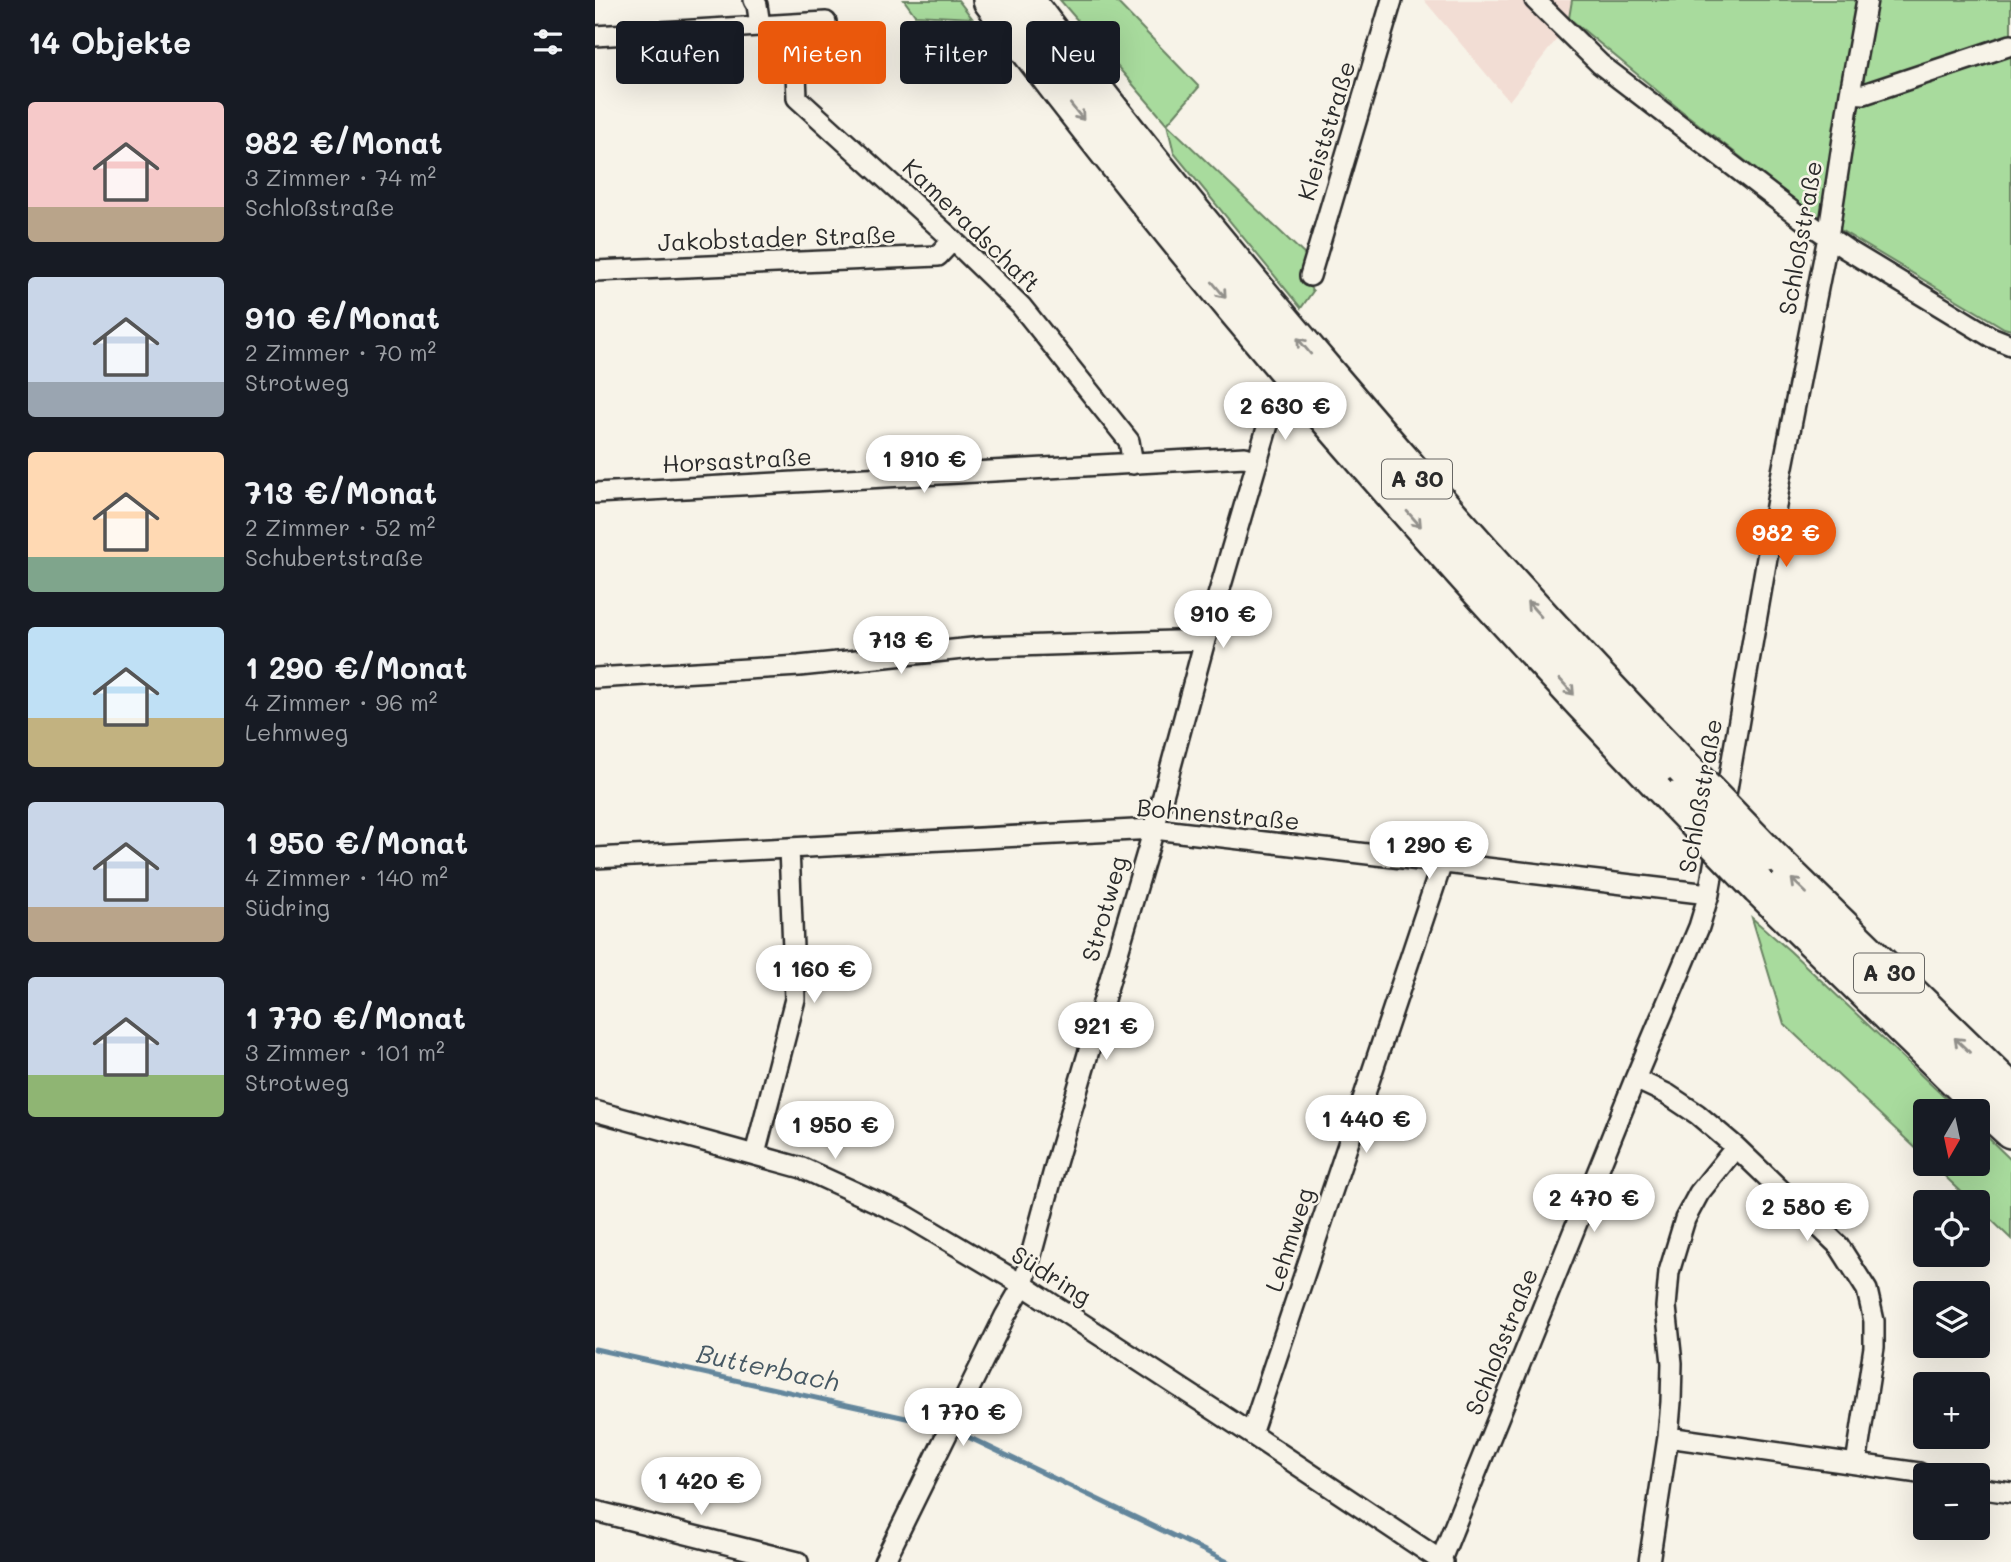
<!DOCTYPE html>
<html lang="de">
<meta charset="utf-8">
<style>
:root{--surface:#171b24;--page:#20242c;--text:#f1f3f6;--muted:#9ea1a6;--accent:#ea580c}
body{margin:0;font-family:Mali,sans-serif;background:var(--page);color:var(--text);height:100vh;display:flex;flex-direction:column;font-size:26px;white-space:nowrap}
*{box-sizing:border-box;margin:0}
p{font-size:23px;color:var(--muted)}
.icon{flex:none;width:38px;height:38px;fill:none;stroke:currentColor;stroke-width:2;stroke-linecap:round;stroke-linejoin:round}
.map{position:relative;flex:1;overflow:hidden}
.sheet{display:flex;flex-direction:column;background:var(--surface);width:595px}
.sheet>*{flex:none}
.guide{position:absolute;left:21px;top:21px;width:665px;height:63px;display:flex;gap:14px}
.needle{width:46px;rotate:189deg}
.controls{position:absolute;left:1318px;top:1099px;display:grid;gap:14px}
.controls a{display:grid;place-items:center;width:77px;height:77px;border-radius:7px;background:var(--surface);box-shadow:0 7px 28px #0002;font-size:35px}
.price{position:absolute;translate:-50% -60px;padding:0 16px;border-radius:24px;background:#fff;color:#222;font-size:23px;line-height:46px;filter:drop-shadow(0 2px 4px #0008)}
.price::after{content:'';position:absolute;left:50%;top:42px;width:21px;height:16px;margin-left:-10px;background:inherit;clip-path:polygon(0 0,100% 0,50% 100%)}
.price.active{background:var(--accent);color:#fff}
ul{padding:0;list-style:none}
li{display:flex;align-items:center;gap:21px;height:175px;padding:0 28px}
li span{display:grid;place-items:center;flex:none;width:196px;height:140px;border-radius:7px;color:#555}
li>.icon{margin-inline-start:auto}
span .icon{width:84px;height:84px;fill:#fffc;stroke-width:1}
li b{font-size:30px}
h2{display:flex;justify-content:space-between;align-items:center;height:84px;padding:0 28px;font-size:30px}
.pill{padding:0 24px;border-radius:7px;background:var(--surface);box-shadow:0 7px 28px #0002;font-size:24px;line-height:63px}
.pill.active{background:var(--accent);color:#fff}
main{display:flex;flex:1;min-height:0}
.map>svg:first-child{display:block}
</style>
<main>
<section class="sheet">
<h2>14 Objekte<svg class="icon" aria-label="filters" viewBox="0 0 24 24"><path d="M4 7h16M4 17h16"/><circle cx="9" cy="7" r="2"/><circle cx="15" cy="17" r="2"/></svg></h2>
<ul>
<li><span style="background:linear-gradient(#f6c9c9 75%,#b9a48a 0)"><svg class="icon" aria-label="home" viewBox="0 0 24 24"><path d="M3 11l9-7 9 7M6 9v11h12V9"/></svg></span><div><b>982 €/Monat</b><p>3 Zimmer · 74 m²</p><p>Schloßstraße</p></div></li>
<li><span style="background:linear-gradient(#c9d6e8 75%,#9aa5b1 0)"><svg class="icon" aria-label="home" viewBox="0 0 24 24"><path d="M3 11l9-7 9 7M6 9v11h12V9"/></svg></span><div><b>910 €/Monat</b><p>2 Zimmer · 70 m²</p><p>Strotweg</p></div></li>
<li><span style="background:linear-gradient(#ffd9b3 75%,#7fa58c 0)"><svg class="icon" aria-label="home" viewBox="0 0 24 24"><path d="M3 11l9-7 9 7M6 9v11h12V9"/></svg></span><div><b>713 €/Monat</b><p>2 Zimmer · 52 m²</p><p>Schubertstraße</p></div></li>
<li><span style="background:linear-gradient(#bfe0f5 65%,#c2b280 0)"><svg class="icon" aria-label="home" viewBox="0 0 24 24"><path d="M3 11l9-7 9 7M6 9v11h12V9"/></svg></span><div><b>1 290 €/Monat</b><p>4 Zimmer · 96 m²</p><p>Lehmweg</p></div></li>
<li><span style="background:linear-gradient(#c9d6e8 75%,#b9a48a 0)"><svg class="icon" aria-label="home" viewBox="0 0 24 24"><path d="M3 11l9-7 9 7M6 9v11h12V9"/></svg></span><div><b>1 950 €/Monat</b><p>4 Zimmer · 140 m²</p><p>Südring</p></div></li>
<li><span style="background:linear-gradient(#c9d6e8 70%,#8fb573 0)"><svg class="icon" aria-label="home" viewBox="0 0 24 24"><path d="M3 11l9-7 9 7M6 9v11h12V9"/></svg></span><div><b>1 770 €/Monat</b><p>3 Zimmer · 101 m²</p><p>Strotweg</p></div></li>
</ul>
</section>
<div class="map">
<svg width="1416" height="1562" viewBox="0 0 1416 1562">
<rect width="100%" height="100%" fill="#f7f3e8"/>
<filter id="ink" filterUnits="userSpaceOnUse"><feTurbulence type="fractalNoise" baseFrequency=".0143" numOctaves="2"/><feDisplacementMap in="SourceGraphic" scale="14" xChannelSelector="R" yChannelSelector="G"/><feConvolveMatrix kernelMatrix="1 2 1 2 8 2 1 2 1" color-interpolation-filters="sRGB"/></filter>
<g filter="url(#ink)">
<!-- built -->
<path fill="#f2ddd4" d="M829,0H977L974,18L961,40L914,101Z"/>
<!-- green -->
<path fill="#a8db9d" stroke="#6a8364" stroke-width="2" d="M309,0H363L377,18L320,15Z
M465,0H520L604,87L572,124L711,256L706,277L718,291L706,308L579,153L572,124Z
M977,0H1416V330L1409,328L1217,213L1083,108L974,18Z
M1157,918L1195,951L1364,1111H1330V1157L1189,1024Z
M1383,1128L1416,1160V1239L1383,1207L1382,1202H1377L1337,1164H1382Z"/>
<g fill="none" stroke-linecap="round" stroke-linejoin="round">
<!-- stream -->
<path stroke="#63869c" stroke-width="5" d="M0,1349L338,1424
M369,1435L633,1562"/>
<defs>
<path id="minor" d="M159,0L162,5L165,25
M940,0L1005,64L1206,218L1251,249L1396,337L1416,345
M199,24L202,98L358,240L426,306L534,441L538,464
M0,36L231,22
M1255,93L1269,94L1416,45
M0,271L343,256L358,240
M715,276L797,0
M0,493L650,457L663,461
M0,678L204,666L387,647L610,640
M1128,812L1186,477L1233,237L1255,93L1272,0
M0,858L559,829L1114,894
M1040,1079L1072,1094L1102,1114L1141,1147L1244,1246L1272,1290L1279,1321V1347L1261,1464
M0,1111L207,1168L310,1215L428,1285L656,1434L848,1562
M160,1154L200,999L194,848
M656,1434L847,863
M1073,1437L1076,1402L1077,1363L1071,1307L1074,1272L1090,1219L1104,1193L1141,1147
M1382,1488L1416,1493
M0,1511L203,1562
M289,1562L410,1316L428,1285L461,1163L559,829L610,640L677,411
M845,1562L1040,1079L1104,927L1114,894L1123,842
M1054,1562L1073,1437L1324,1473L1330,1476"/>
<path id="motorway" d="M396,0C607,281 837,547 1080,800
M431,0C526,127 627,250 729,370C844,506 963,638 1087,766
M1172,854L1416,1092
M1165,888L1369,1087L1416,1130"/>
</defs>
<!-- minor casing -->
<use href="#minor" stroke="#2b2b2b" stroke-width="24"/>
<!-- motorway casing -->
<use href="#motorway" stroke="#2b2b2b" stroke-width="40"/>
<!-- minor -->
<use href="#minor" stroke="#f7f3e8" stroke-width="19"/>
<!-- motorway -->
<use href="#motorway" stroke="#f7f3e8" stroke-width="35"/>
<defs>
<path id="motorway-bridge" d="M1087,766L1172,854
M1080,800L1165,888"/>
</defs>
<!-- motorway-bridge casing -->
<use href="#motorway-bridge" stroke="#2b2b2b" stroke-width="40" stroke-linecap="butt"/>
<!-- motorway-bridge -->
<use href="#motorway-bridge" stroke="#f7f3e8" stroke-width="35"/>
</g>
<!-- one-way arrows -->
<defs><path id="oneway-shaft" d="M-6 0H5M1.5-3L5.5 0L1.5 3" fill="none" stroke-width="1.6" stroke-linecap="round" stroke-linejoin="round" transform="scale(1.75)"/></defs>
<g stroke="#918f8a">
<use href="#oneway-shaft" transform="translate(482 112) rotate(51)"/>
<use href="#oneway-shaft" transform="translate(624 290) rotate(50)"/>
<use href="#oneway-shaft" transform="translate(709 346) rotate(-130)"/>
<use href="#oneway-shaft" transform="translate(819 519) rotate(48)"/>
<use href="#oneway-shaft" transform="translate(939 609) rotate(-132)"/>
<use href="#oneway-shaft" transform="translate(972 687) rotate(48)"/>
<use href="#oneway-shaft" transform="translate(1204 886) rotate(-136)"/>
<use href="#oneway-shaft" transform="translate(1367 1045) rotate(-136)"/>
</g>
</g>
<g text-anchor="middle" stroke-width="5" stroke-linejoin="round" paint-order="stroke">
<!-- shield labels -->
<g fill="#f7f3e8" stroke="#686764" stroke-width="2">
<rect x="787" y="459.5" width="70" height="39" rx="5"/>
<rect x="1259" y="953.5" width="70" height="39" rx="5"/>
</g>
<g font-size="23" font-weight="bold" fill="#2b2b2b">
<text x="822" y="487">A 30</text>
<text x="1294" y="981">A 30</text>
</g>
<!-- street labels -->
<g font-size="24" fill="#2b2b2b" stroke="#f7f3e8">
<text transform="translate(732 131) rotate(-73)" y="8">Kleiststraße</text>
<text transform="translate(376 226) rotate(44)" y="8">Kameradschaft</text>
<text transform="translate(1206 238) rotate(-80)" y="8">Schloßstraße</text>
<text transform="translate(182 239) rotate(-2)" y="8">Jakobstader Straße</text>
<text transform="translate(142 461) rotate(-3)" y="8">Horsastraße</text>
<text transform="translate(1106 796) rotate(-80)" y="8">Schloßstraße</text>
<text transform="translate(623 815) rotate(5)" y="8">Bohnenstraße</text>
<text transform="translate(510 909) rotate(-74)" y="8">Strotweg</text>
<text transform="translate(695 1240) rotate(-72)" y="8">Lehmweg</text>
<text transform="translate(456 1276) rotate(32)" y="8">Südring</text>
<text transform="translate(907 1342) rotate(-68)" y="8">Schloßstraße</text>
</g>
<!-- water labels -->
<g font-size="26" font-style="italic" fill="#475964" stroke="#f7f3e8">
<text transform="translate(173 1368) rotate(12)" y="9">Butterbach</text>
</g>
</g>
</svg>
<div class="controls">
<a><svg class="needle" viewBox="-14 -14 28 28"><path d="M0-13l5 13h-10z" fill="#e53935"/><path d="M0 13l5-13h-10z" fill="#9ea1a6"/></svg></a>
<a><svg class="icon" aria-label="locate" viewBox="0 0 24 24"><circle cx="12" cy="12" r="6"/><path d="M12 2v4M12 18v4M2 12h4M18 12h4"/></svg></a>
<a><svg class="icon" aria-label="layers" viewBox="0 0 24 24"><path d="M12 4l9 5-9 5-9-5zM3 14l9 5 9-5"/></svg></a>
<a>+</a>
<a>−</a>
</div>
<b class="price" style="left:690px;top:442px">2 630 €</b>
<b class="price" style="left:329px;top:495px">1 910 €</b>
<b class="price active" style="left:1191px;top:569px">982 €</b>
<b class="price" style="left:628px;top:650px">910 €</b>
<b class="price" style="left:306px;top:676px">713 €</b>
<b class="price" style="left:834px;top:881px">1 290 €</b>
<b class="price" style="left:219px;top:1005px">1 160 €</b>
<b class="price" style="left:511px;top:1062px">921 €</b>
<b class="price" style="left:771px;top:1155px">1 440 €</b>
<b class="price" style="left:240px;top:1161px">1 950 €</b>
<b class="price" style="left:999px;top:1234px">2 470 €</b>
<b class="price" style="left:1212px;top:1243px">2 580 €</b>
<b class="price" style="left:368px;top:1448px">1 770 €</b>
<b class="price" style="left:106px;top:1517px">1 420 €</b>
<div class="guide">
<a class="pill">Kaufen</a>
<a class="pill active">Mieten</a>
<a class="pill">Filter</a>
<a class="pill">Neu</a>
</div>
</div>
</main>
